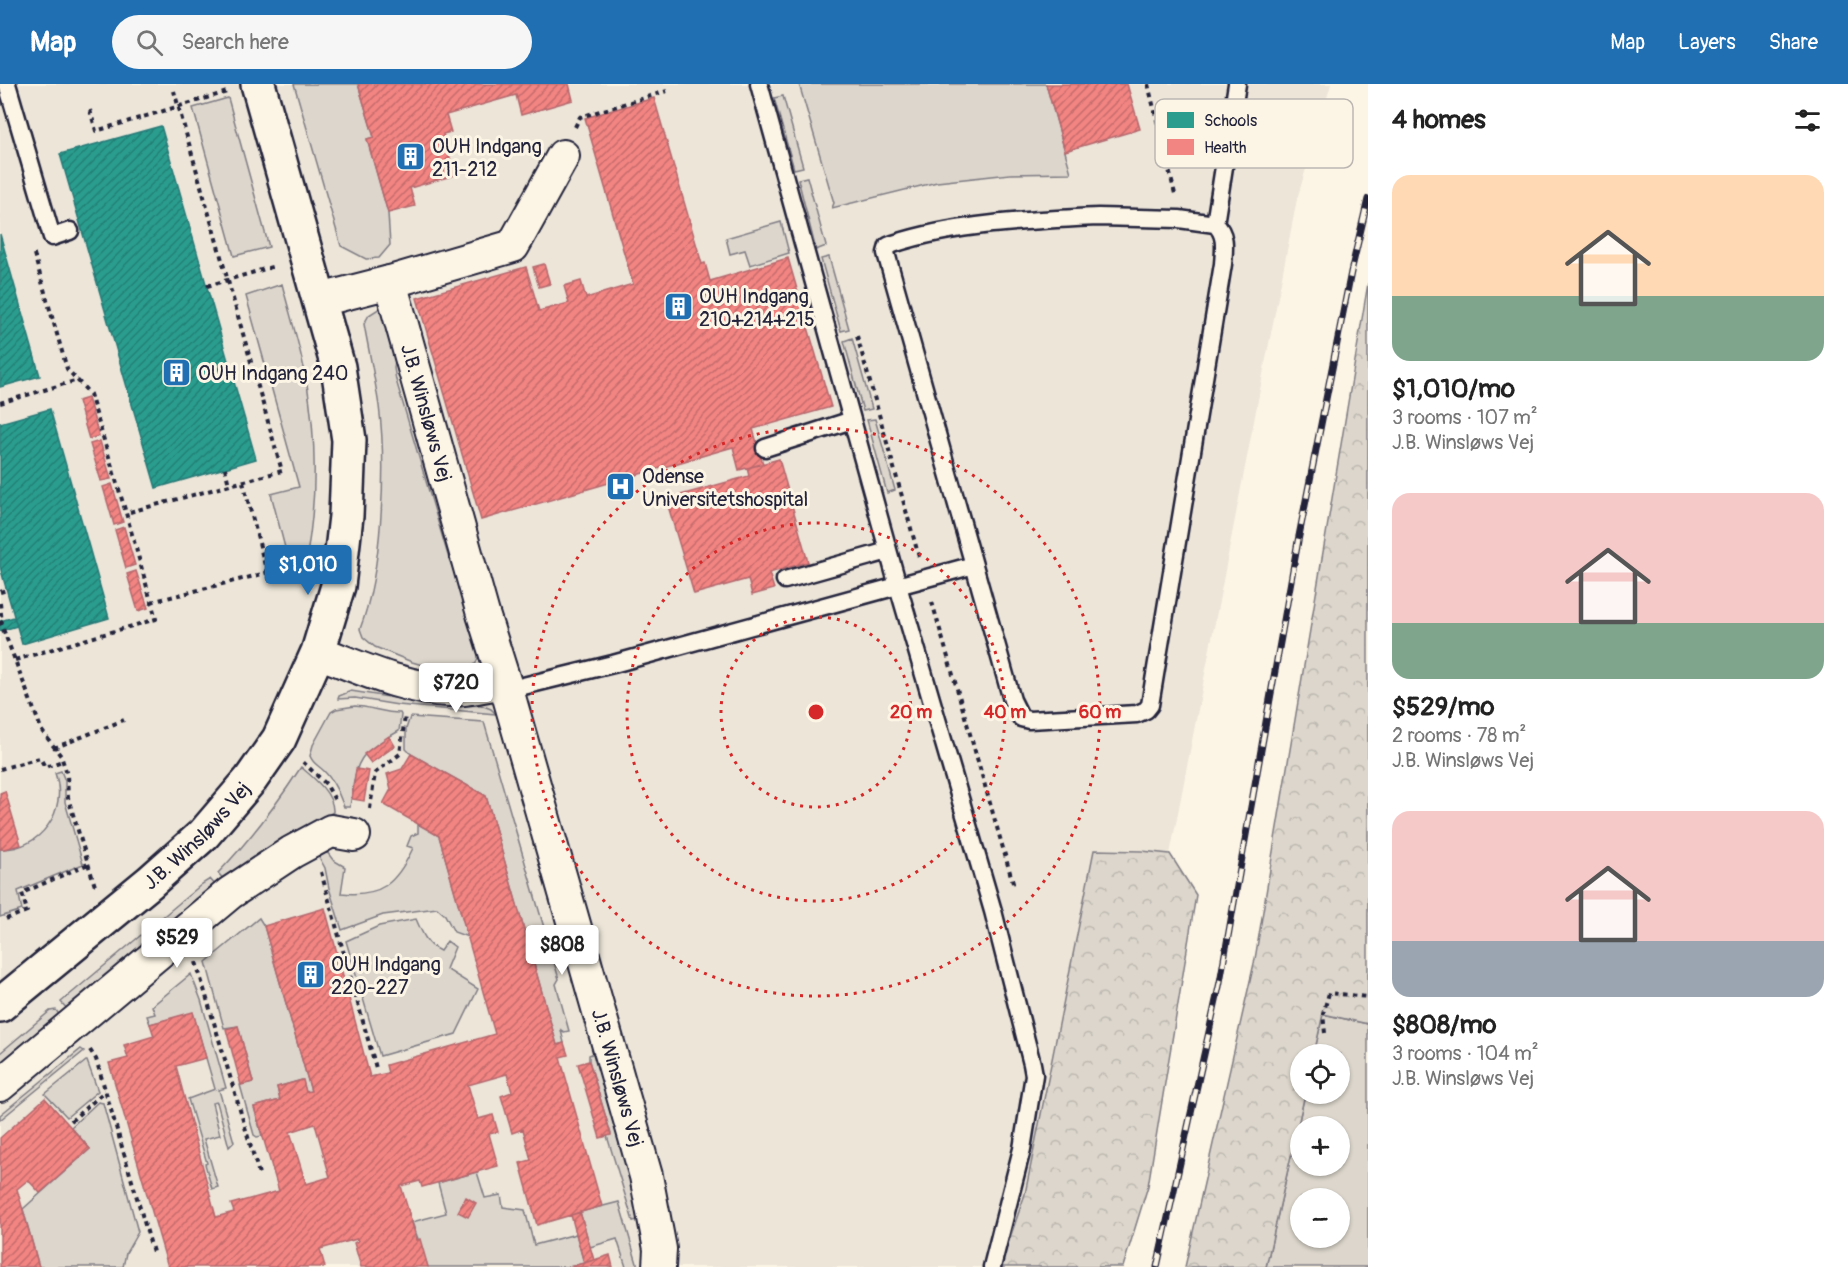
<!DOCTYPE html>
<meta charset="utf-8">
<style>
:root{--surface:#fff;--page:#f6f6f6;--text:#222;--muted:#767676;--accent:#1f6fb2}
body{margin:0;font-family:Pangolin,sans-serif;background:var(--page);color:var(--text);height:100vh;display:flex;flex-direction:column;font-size:22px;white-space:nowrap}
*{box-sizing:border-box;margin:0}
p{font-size:20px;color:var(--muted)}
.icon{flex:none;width:33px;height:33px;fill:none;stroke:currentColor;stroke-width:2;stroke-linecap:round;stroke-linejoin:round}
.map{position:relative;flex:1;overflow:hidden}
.panel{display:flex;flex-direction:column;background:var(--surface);width:480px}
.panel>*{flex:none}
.fabs{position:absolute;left:1290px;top:960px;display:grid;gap:12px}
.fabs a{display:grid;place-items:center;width:60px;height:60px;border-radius:50%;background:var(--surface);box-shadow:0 2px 4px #0004;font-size:30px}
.price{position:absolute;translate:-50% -51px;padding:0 14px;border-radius:6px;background:#fff;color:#222;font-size:20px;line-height:39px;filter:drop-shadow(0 2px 3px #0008)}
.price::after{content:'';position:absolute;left:50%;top:36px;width:18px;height:14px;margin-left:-9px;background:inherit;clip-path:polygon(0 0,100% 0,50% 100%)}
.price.selected{background:var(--accent);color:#fff}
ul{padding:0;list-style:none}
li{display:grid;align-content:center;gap:12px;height:318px;padding:0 24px}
li span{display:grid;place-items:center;height:186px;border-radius:18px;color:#555}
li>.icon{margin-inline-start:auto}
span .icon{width:108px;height:108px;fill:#fffc;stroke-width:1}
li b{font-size:26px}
h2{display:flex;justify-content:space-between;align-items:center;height:72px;padding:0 24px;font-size:26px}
header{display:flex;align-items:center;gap:36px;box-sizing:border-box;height:84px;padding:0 30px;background:var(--accent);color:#fff}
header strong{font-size:28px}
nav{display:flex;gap:33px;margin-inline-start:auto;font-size:21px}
.search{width:420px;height:54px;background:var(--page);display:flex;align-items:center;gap:15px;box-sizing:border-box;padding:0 21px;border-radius:33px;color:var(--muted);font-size:22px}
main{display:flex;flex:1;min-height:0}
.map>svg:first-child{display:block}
</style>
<header>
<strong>Map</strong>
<div class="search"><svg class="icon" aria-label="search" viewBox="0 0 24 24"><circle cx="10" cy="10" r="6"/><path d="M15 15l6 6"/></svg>Search here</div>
<nav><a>Map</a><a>Layers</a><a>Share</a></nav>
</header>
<main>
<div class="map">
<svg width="1368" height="1183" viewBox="0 0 1368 1183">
<defs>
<pattern id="forest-crowns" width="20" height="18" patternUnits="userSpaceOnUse" patternTransform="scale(1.5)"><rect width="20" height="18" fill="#dcd6cc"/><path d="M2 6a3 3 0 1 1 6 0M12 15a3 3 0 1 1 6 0" fill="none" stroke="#bcb7b0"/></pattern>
<pattern id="schools-hatch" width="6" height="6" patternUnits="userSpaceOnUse" patternTransform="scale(1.5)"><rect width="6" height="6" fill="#2a9d8f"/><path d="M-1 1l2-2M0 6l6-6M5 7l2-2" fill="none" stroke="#248076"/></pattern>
<pattern id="health-hatch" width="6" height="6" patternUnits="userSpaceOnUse" patternTransform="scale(1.5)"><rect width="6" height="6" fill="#f28482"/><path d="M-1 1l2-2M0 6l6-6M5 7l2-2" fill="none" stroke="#c46c6c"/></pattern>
</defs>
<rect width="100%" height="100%" fill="#fcf5e5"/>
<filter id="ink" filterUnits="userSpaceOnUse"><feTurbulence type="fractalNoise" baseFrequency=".0167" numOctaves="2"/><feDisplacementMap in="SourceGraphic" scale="12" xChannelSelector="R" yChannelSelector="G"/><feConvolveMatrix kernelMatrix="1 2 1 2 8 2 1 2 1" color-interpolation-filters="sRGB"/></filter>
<g filter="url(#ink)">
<!-- built -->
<path fill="#ece5d8" d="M0,0H1331L1297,115L1170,770L1142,767L1094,766L1025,1110L1000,1183H0Z"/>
<!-- grass -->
<path fill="#dcd6cc" stroke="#7f7c84" stroke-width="1.5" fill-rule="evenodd" d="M294,0H358L374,53L367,55L388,129L390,161L379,174L366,175L341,162Z
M799,0H1046L1071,89L1010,90L937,98L832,124L834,119Z
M783,12L803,83L794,85L774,14Z
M228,14L269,163L234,172L193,24Z
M807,93L826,162L816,166L798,95Z
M781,138L789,169L750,181L745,166L730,170L726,154Z
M829,173L849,245L841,247L821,175Z
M282,200C290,231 300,262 306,294C317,356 317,420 305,481L295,483L289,479L271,410L299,403L246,212Z
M380,224H387L396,269L394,284L396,296L449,475L463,509L480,563L479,571L476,579L469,587L461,589L443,587L412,578L375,563L363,553L360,545C382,488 387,383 379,322C375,295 369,268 364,240L369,231Z
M852,254L872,325L863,327L844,257Z
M875,335L895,406L887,409L867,336Z
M351,607L413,617L481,621L491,625L496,630L398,621L355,614L338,615L339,612Z
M355,622C371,623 384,629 400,629L401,631L399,647C355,672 357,675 350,723H344C339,710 334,697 324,687C318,681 313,680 310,672L313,661L331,628L336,625Z
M410,633L484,638L559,895L556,900L569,947L564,948L561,946L564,959L557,961L486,712L411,670L406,665V645Z
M301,683C314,694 334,710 333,728L226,798L218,789C249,757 277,720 301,683Z
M61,687L65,697V718L83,780L18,807L22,826L0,833V765C40,767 69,726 55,689Z
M418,740L439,752L468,853L454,848L445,831L437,824L383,831L342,846L329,804L325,784L319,773L327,768L333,776L345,783L341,809C381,813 396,800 413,764L407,762L411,752L418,749Z
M210,795L217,803L69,927L61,918L202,800Z
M259,834L264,842L311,1007L306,1008L302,996L277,1003L280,1016L254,1023L262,1052L257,1053L254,1051L240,1001L253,998L238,942L224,944L206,878Z
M416,835C422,849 427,861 440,867L447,857L455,863L446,885L478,905L456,950L380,972L346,857L379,842Z
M191,890L201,916L226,1004L219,1006L234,1058L229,1063L217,1018L212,1019L220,1051L204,1055L218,1103L212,1105L205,1080L207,1079L188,1015L215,1005L193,929L150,940L147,932L155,930L152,922Z
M56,926L60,932L0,982V969L50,927Z
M1323,930L1368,940V1183H1266L1305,1010H1340V970H1314ZM1300,1042H1340V1082H1300ZM1300,1114H1340V1154H1300Z
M81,965L84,967L0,1036V1031Z
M594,969L630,1094L638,1109L642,1135L633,1137L607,1052L611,1050L589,977V971Z
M86,977H87L98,1007L67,1033L45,1010Z
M98,1018L103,1019L138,1148L126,1169L123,1183H39L23,1125L90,1065L71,1043Z
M477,1088L485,1114L501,1111L503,1123L525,1126L534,1161L576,1150L584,1179L569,1183H428L412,1138L446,1129L438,1099Z
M619,1118L638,1183H626L617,1155L590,1163L580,1128Z"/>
<!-- forest -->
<path fill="url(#forest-crowns)" stroke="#7f7c84" stroke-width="1.5" d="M1368,199V940L1323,930L1314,970H1300V1010H1305L1266,1183H1185L1255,875Z
M1094,766L1142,767L1170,770L1196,811L1148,1102L1123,1183H1000L1025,1110Z"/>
<!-- schools -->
<path fill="url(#schools-hatch)" stroke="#287876" stroke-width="1.5" d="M161,42L256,375L156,404L60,70Z
M0,150L40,292L0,303Z
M50,325L109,534L22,560L0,483V339Z
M14,533L17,542L0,547V537Z"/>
<!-- health -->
<path fill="url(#health-hatch)" stroke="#b4676d" stroke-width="1.5" fill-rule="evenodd" d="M358,0H569L573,16L521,31L516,11L446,31L451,48L443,50L455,91L410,104L415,122L388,129L367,55L374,53Z
M1046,0H1127L1140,45L1065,67Z
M654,14L702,180L705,179L710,197L788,174L831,323L753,345L763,380L739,386L733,363L481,436L417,214L526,183L539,227L569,219L564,202L581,197L586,214L633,200L585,34Z
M544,180L550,200L539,203L533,183Z
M88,314L99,352L89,355L78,317Z
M100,357L111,395L101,397L90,360Z
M779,375L808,478L769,489L774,505L752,511L748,495L694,510L666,415L749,392L747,384Z
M112,400L123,438L114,441L103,403Z
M124,443L135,481L126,484L115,446Z
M136,487L148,524L138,527L127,490Z
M389,652L395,662L371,679L364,670Z
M411,670L486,712L557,961L564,959L568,971L560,973L602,1122L537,1141L520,1079L531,1076L523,1045L512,1049L501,1012L512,1008L507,990L468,1001L478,1035L493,1031L498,1048L489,1050L498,1082L422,1103L420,1097L401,1102L417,1156L420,1155L428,1183H361L354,1159L358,1157L357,1155L320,1165L325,1183H168L109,979L128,974L124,961L154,952L150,940L193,928L206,974L176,982L216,1133L234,1128L231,1120L279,1107L254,1023L280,1016L277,1003L303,996L306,1008L311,1007L264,842L325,824L370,993L388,989L386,981L495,950L439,752L383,720L391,705L387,690L402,685ZM315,1040L330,1093L306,1100L290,1048Z
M356,685L369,687L364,717L352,715Z
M5,707L21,761L4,765H0V709Z
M238,942L253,998L241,1001L226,945Z
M589,977L611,1051L600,1054L578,980Z
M45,1014L90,1065L40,1109L28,1096L17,1105L39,1183H0V1054Z
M466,1113L476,1119L468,1133L458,1128Z
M580,1128L594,1176L584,1179L571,1131Z
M610,1171L613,1183H569L584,1179Z"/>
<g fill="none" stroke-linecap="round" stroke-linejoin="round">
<defs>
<path id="lane" d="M7,0L52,153L70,147
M759,0L898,502L993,827L1032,980L1034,991L1022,1065L992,1183
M1098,133L1179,135L1215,140C1227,150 1224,166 1223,180L1150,621L1146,626L1137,630L1029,636L1021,634L1012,616L886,169L888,162L893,160C956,139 1033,136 1098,133Z
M1215,140L1237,0
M765,364L852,336
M785,496L888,467
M507,606L613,580L974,481"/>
<g id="street">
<path d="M390,198L513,162L563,72"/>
<path id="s1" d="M320,216L390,198L483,530L507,606L646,1092L660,1165L659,1183"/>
<path d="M318,568C359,583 404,605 449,606C467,606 486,601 504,598"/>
<path d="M0,1001L230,809L292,768L331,747L354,751"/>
</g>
<g id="secondary">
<path id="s2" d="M0,921L150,798L204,750L251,695L279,655L318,568L338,502L346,432L349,356L338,283L258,0"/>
</g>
</defs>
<!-- lane casing -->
<use href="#lane" stroke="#22223b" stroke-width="21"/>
<!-- street casing -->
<use href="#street" stroke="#22223b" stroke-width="36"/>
<!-- secondary casing -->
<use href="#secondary" stroke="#22223b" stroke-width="38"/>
<!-- path -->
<path stroke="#22223b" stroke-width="4" stroke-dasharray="4.5 4.5" stroke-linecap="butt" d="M1148,0L1175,110
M90,26L96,47L227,8
M575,43L580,33L667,7
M34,170L67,285L90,310L126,429
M207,202L275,182
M857,252L919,473
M0,319L78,296
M225,384L229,401
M243,398L267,489
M0,508L7,506
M151,518L286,484L307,489
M932,518L1013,799L1011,800
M0,519L2,540
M0,537L42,647L61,672L67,690L68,714L95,802
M15,576L156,535L126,429L282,387L174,7
M54,664L124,636
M303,678L326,700L335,716
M0,685L40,674L45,683L62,677
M370,725L375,689L400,670L405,632
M321,788L376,984
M6,835L27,827L22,809L88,780
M196,878L259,1090
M1325,949L1323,930L1329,909L1368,913
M90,966L96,975L153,1168
M71,1037L105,1007"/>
<!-- lane -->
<use href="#lane" stroke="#fcf5e5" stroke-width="16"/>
<!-- street -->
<use href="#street" stroke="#fcf5e5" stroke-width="32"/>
<!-- secondary -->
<use href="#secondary" stroke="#fcf5e5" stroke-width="33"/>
<defs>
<path id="rail" d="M1157,1183L1220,898L1298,457L1351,188L1368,115"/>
</defs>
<!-- rail casing -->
<use href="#rail" stroke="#22223b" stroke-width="7"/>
<!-- rail -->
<use href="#rail" stroke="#fcf5e5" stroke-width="4.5" stroke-dasharray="14" stroke-linecap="butt"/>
</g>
</g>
<!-- distance rings -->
<g fill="none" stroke="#d62828" stroke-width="3" stroke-dasharray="3 6">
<circle cx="816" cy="628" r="95"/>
<circle cx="816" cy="628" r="189"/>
<circle cx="816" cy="628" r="284"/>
</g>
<!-- icons -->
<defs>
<symbol id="building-square" viewBox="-11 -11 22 22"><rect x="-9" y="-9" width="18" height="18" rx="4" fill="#1f6fb2" stroke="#fcf5e5"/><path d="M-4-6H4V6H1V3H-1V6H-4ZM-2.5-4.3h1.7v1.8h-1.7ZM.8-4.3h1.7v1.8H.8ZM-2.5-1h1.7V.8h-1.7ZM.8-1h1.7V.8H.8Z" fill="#fff"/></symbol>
<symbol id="hospital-square" viewBox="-11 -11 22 22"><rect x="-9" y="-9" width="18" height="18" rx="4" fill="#1f6fb2" stroke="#fcf5e5"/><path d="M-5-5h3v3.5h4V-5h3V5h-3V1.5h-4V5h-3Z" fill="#fff"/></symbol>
</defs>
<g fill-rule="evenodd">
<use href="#building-square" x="394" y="56" width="33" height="33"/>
<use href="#building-square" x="662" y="206" width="33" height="33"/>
<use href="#building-square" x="160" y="272" width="33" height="33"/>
<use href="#hospital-square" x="604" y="386" width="33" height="33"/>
<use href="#building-square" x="294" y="874" width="33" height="33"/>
</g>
<g text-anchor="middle" stroke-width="6" stroke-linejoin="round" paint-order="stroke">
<!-- poi labels -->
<g font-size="20" fill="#22223b" stroke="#fcf5e5" text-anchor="start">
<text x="432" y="69">OUH Indgang<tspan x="432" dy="23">211-212</tspan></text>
<text x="699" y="219">OUH Indgang<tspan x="699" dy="23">210+214+215</tspan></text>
<text x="198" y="296">OUH Indgang 240</text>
<text x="642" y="399">Odense<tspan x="642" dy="23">Universitetshospital</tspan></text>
<text x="331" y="887">OUH Indgang<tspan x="331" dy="23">220-227</tspan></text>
</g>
<!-- street labels -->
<g font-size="20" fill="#22223b" stroke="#fcf5e5">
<text dy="7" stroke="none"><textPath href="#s1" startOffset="208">J.B. Winsløws Vej</textPath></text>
<text dy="7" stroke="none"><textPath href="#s2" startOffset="260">J.B. Winsløws Vej</textPath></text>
<text dy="7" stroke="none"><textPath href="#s1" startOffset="900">J.B. Winsløws Vej</textPath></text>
</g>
</g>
<!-- legend -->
<rect x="1155" y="15" width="198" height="69" rx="9" fill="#fcf5e5" stroke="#bbb6b2" stroke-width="1.5"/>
<rect x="1167" y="28" width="27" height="16" fill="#2a9d8f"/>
<rect x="1167" y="55" width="27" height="16" fill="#f28482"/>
<g font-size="16" fill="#22223b">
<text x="1204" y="42">Schools</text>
<text x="1204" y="69">Health</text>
</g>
<circle cx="816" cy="628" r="9" fill="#d62828" stroke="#fcf5e5" stroke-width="3"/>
<g font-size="18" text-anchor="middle" font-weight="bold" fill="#d62828" stroke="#fcf5e5" stroke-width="6" stroke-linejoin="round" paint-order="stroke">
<text x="911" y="634">20 m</text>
<text x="1005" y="634">40 m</text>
<text x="1100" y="634">60 m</text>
</g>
</svg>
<div class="fabs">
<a><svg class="icon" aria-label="locate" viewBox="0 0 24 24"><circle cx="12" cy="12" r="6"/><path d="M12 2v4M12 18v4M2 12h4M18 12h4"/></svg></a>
<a>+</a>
<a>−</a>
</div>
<b class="price selected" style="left:308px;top:512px">$1,010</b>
<b class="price" style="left:456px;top:630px">$720</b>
<b class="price" style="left:177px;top:885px">$529</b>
<b class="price" style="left:562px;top:892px">$808</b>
</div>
<section class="panel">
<h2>4 homes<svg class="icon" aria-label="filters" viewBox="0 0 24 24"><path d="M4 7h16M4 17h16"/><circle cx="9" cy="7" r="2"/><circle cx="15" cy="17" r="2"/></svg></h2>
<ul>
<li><span style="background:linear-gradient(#ffd9b3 65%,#7fa58c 0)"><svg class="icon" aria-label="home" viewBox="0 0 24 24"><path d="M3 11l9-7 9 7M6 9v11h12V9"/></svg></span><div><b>$1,010/mo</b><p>3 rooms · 107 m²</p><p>J.B. Winsløws Vej</p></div></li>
<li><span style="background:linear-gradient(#f6c9c9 70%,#7fa58c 0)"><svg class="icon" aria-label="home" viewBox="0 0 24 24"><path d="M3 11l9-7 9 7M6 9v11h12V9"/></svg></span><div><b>$529/mo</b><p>2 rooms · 78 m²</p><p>J.B. Winsløws Vej</p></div></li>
<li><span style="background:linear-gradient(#f6c9c9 70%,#9aa5b1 0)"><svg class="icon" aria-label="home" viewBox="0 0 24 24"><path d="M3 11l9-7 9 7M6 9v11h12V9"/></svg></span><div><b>$808/mo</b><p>3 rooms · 104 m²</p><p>J.B. Winsløws Vej</p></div></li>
</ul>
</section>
</main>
